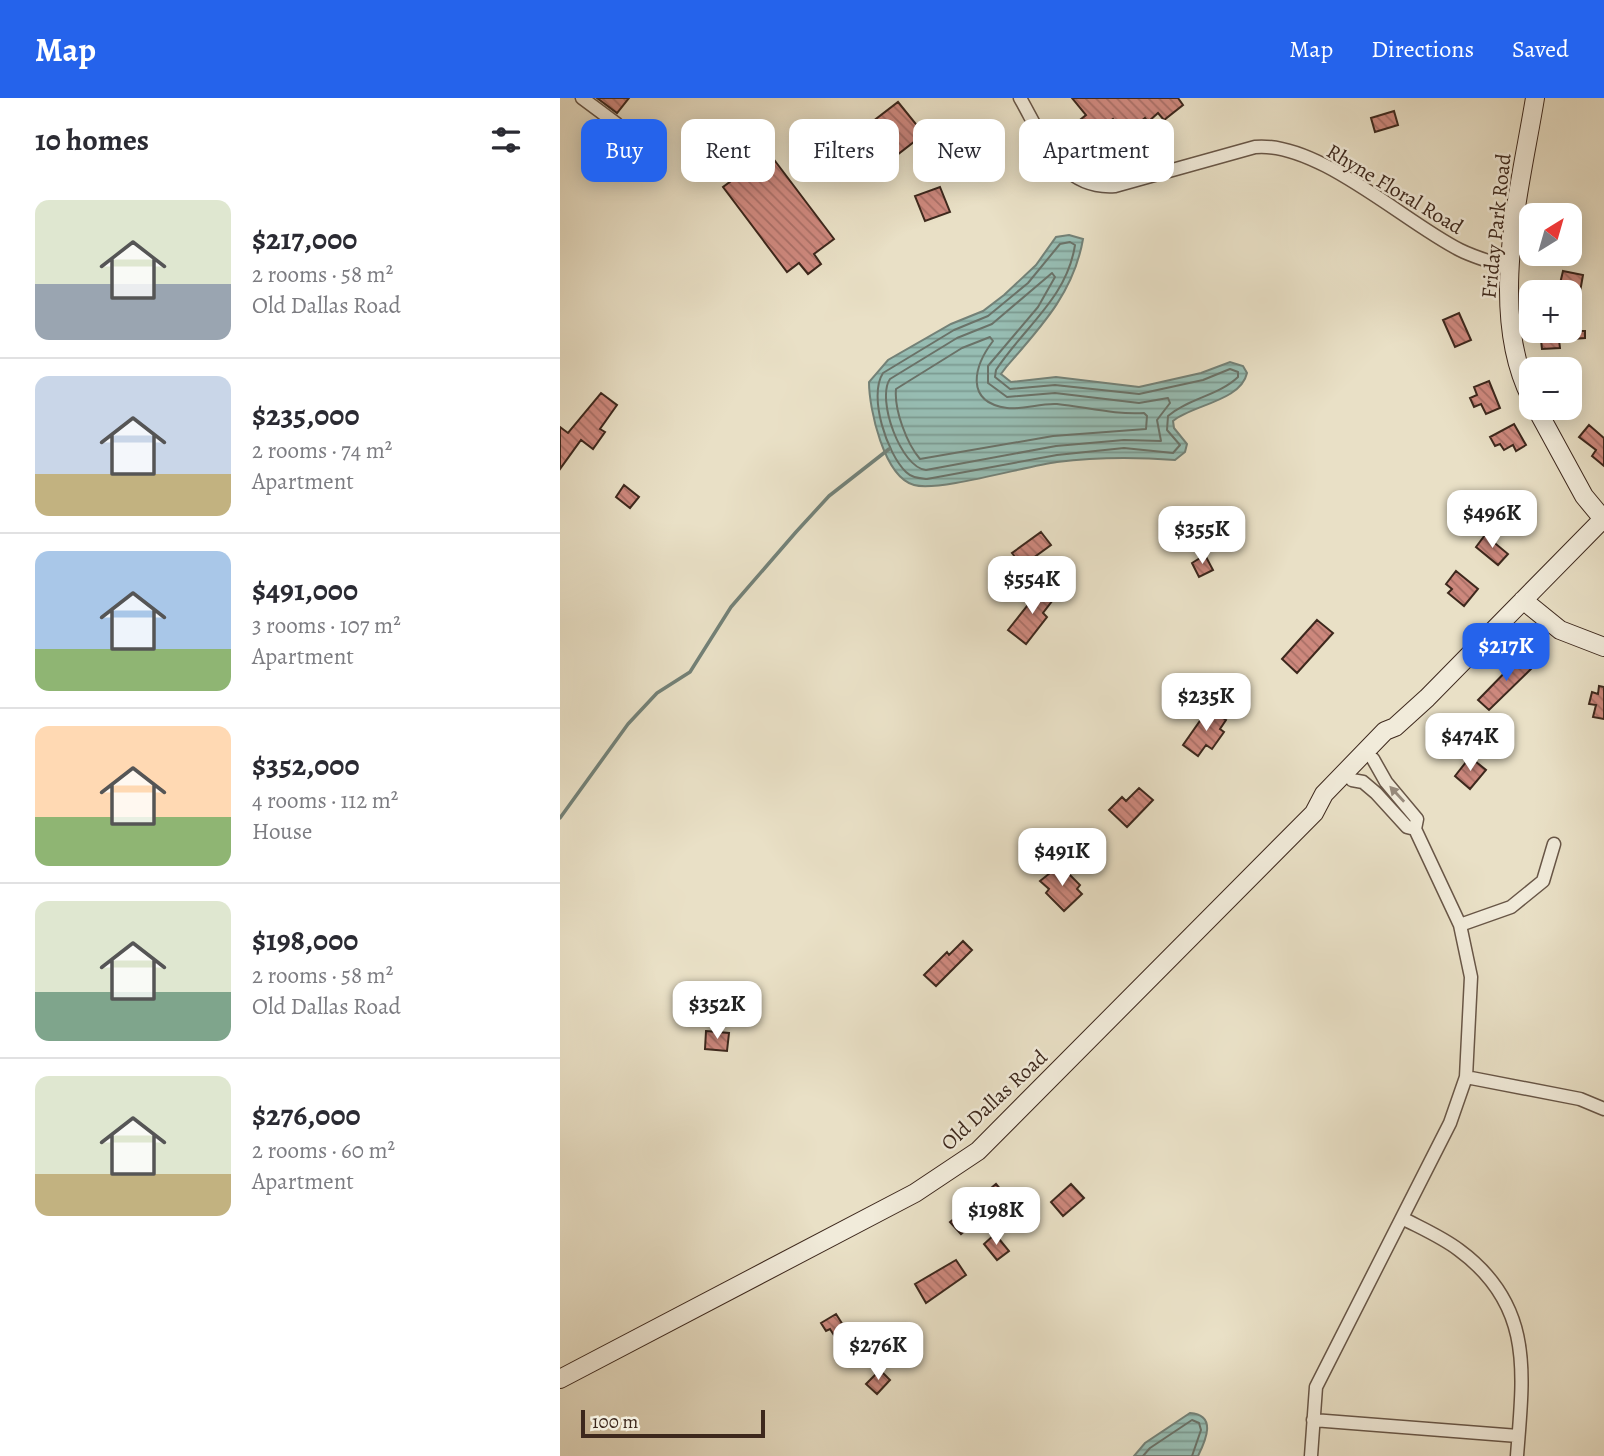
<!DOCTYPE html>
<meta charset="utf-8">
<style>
:root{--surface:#fff;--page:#f7f7f7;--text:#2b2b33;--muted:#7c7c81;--line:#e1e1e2;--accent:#2563eb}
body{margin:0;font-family:Alegreya,serif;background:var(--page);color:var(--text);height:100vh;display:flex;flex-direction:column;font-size:26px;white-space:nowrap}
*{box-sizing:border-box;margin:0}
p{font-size:23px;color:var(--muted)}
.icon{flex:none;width:38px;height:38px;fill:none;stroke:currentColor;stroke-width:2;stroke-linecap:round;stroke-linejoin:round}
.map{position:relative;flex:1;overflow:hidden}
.drawer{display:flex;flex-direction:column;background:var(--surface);width:560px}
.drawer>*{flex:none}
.hud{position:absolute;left:21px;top:21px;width:665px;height:63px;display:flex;gap:14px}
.needle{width:46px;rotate:37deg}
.controls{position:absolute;left:959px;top:105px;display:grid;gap:14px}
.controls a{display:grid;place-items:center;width:63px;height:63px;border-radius:14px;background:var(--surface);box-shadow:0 4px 18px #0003;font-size:35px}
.scale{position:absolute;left:21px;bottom:18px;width:184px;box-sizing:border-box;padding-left:7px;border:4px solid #3d281d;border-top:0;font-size:19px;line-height:24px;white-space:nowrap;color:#3d281d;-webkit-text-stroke:5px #f1ebda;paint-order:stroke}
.price{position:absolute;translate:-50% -60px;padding:0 16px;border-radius:14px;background:#fff;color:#222;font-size:23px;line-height:46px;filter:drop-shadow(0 2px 4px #0008)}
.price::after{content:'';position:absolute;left:50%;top:42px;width:21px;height:16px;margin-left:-10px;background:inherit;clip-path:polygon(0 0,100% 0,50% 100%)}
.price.on{background:var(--accent);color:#fff}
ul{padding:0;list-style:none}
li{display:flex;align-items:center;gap:21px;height:175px;padding:0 35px}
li+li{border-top:2px solid var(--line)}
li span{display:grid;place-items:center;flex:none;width:196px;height:140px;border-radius:14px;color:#555}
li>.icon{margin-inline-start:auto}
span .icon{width:84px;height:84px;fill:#fffc;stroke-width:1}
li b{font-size:30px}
h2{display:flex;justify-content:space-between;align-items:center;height:84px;padding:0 35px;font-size:30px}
.tag{padding:0 24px;border-radius:14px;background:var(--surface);box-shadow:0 4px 18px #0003;font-size:24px;line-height:63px}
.tag.on{background:var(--accent);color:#fff}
header{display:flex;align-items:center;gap:42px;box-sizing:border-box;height:98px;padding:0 35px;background:var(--accent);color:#fff}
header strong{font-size:33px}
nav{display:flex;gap:38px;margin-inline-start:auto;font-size:24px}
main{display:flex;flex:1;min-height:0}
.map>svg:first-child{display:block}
</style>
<header>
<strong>Map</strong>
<nav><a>Map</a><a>Directions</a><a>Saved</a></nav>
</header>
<main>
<section class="drawer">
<h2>10 homes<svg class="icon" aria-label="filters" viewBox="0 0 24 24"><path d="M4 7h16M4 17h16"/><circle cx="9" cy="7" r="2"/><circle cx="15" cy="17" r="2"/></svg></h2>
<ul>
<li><span style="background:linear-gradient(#dfe7d0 60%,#9aa5b1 0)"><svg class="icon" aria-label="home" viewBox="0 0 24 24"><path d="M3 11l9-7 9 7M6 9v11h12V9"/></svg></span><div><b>$217,000</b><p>2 rooms · 58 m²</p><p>Old Dallas Road</p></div></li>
<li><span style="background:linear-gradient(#c9d6e8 70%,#c2b280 0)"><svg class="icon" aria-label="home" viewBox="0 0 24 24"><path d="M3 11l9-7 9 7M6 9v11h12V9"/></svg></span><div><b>$235,000</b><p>2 rooms · 74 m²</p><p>Apartment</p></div></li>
<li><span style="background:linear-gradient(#a9c7e8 70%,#8fb573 0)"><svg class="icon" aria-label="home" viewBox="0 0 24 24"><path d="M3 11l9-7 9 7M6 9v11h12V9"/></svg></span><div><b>$491,000</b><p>3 rooms · 107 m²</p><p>Apartment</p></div></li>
<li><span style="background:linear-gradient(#ffd9b3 65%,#8fb573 0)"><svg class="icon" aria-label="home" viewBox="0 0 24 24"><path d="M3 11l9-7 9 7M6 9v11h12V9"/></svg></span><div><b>$352,000</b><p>4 rooms · 112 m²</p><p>House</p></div></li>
<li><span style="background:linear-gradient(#dfe7d0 65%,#7fa58c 0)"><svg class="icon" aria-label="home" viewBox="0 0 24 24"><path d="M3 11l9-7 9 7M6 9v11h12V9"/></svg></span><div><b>$198,000</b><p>2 rooms · 58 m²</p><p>Old Dallas Road</p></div></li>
<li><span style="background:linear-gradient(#dfe7d0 70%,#c2b280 0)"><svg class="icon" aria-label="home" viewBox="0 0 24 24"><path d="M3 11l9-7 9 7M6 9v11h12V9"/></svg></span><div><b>$276,000</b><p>2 rooms · 60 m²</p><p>Apartment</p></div></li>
</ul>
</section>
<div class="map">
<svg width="1044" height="1358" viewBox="0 0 1044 1358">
<defs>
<pattern id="water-rules" width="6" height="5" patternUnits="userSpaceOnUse" patternTransform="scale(1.75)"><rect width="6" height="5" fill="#97bdb3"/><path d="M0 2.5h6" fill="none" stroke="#7c9a91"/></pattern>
<pattern id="building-back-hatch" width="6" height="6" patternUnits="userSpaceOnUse" patternTransform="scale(1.75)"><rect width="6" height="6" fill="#cd887d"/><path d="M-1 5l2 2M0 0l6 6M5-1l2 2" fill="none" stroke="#a86f66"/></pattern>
</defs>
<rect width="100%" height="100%" fill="#e9e0c6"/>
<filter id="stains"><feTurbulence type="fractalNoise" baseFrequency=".00286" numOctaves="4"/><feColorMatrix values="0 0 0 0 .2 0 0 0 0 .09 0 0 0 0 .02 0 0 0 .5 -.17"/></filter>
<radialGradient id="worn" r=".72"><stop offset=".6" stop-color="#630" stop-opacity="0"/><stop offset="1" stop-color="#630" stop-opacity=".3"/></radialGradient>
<!-- water -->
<path fill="url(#water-rules)" stroke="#738177" stroke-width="2" d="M509,137L523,141C514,194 481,229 447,268L441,276L451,284L496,279L579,289L641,275L670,264L683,268L687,275C681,303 632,307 613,323L614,330L627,346L625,354L615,362C575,359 537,359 497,364C466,368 379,394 354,387C324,379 309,311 309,284L328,262L391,226L423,213L444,197L476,167L496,139Z
M630,1315C657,1317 646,1342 638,1358H574L585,1345Z"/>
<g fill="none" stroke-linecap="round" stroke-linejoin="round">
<!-- shore -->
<path stroke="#6a7268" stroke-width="2" d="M510,144L515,147C507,200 464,229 436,272L435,279L450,291L495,287L579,296L643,282L670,271L678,274V279C658,298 629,300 608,318L607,332L620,347L613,355L564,350L497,357L367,381C359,380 352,380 346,374C327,356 308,298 323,275L394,232L428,218L468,185L500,146Z
M492,175L495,179L478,209L428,268V285L447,299L495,295L579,305L608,300L610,305L597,322L601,343L564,342L496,348L366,372C341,370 316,301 330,281L397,240L432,226Z
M430,239L433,243C414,268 404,304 447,310C463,312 480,305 497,306C526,309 555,317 584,315L587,318L586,331L493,338L360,361C347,346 334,312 336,291L402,250Z
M583,1358L590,1350L632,1322L639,1325L641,1332L632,1358"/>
<!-- stream -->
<path stroke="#738177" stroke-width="3.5" d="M0,720L68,626L97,595L130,574L171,509L236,434L269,398L329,351"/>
</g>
<!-- building -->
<path fill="url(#building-back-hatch)" stroke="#3d281d" stroke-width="2" d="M37,0H69L57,15Z
M512,0H618L623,7L604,22L598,15L588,24L585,20L565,36L553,21L527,42L515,26L526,17Z
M338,4L364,36L337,57L312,24Z
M834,13L838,27L815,34L811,20Z
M209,55L274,141L254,156L261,166L248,176L239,165L227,174L163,89Z
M380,89L390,114L365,123L355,98Z
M1003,173L1023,177L1020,194L999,190Z
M899,215L911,242L895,249L883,222Z
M980,233H1025V240L999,242L1000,250L982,251Z
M929,283L940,310L926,316L921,306L914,309L910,300L917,297L914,289Z
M41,295L57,307L40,331L45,334L33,351L21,342L0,371V329L8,335Z
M954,326L966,347L956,353L953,347L944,352L940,346L935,348L930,339Z
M1029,327L1044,340V368L1032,358L1036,352L1019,339Z
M64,387L79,399L70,410L56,399Z
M481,434L491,447L462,468L452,455Z
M925,437L948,456L938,467L916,449Z
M645,457L653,472L639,479L632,465Z
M896,473L918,491L904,508L888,495L892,491L886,486Z
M483,488L496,498L483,515L487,519L466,546L448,532Z
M757,522L773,535L737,575L722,561Z
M961,558L973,569L929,612L918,602Z
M1039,588L1044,589V621L1033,619L1036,607L1029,606L1032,594L1038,596Z
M649,610L666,622L660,631L664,634L652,651L646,647L638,658L623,647Z
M910,659L926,672L910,691L895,678Z
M579,690L593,702L567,729L549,712L562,699L566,703Z
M500,767L520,787L517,791L522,796L504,813L486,795L489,791L480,783Z
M403,843L412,852L376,888L364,877L387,854L389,857Z
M146,933L169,935L167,953L145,951Z
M436,1086L447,1099L430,1113L442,1127L431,1136L419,1121L401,1136L390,1124Z
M511,1086L524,1100L503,1118L491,1104Z
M435,1136L449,1153L437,1162L424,1146Z
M396,1162L406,1177L366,1205L355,1186Z
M276,1216L290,1238L279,1245L270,1231L266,1233L261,1225Z
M320,1272L330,1282L317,1296L306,1286Z"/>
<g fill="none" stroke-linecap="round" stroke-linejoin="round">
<defs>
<path id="street" d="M22,0L57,26
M460,0C482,38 500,92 555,88L695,49C758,43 844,124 900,152C916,160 934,165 951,170
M792,682L803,684L816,695L847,729L855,731
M900,827L951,809L983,783L994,746
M906,979L1020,1001L1044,1011
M842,1120C861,1130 882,1139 899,1152C975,1208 963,1277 957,1358
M753,1322L958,1338
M751,1358L756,1289L890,1025L906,979L911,879L900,827L855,731L857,721L826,684L813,661"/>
<path id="secondary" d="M971,300C927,213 960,92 975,0
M976,310L1024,398L1043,421
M963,502L1000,532L1044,549
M0,1281L355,1095L418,1053L754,715L764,696L825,633L835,629L867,600L1044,420"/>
</defs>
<!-- street casing -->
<use href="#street" stroke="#685647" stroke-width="15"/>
<!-- secondary casing -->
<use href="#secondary" stroke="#3d281d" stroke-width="20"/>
<!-- street -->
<use href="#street" stroke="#f1ebda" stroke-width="12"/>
<!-- secondary -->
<use href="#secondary" stroke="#f1ebda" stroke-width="18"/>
</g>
<!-- one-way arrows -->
<defs><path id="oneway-solid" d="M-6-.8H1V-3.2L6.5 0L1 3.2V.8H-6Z" transform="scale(1.75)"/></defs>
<use fill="#978a7c" href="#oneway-solid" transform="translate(837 696) rotate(-133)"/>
<g text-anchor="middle" stroke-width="5" stroke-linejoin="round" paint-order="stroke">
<!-- street labels -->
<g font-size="21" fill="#3d281d" stroke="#f1ebda">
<text transform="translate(835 91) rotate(31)" y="7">Rhyne Floral Road</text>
<text transform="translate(936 128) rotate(-84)" y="7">Friday Park Road</text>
<text transform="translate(434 1002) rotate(-43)" y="7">Old Dallas Road</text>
</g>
</g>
<rect width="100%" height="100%" filter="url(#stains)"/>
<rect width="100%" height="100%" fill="url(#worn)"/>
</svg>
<div class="controls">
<a><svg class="needle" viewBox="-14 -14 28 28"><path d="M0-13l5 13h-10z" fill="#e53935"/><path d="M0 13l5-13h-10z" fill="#7c7c81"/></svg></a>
<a>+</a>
<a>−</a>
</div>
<div class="scale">100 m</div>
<b class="price" style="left:932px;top:452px">$496K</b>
<b class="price" style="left:642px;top:468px">$355K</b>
<b class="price" style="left:472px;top:518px">$554K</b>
<b class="price on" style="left:946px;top:585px">$217K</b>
<b class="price" style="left:646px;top:635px">$235K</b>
<b class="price" style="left:910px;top:675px">$474K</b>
<b class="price" style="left:502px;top:790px">$491K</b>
<b class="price" style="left:157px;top:943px">$352K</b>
<b class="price" style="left:436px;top:1149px">$198K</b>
<b class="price" style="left:318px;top:1284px">$276K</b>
<div class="hud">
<a class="tag on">Buy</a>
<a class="tag">Rent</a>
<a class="tag">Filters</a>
<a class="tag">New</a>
<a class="tag">Apartment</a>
</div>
</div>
</main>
